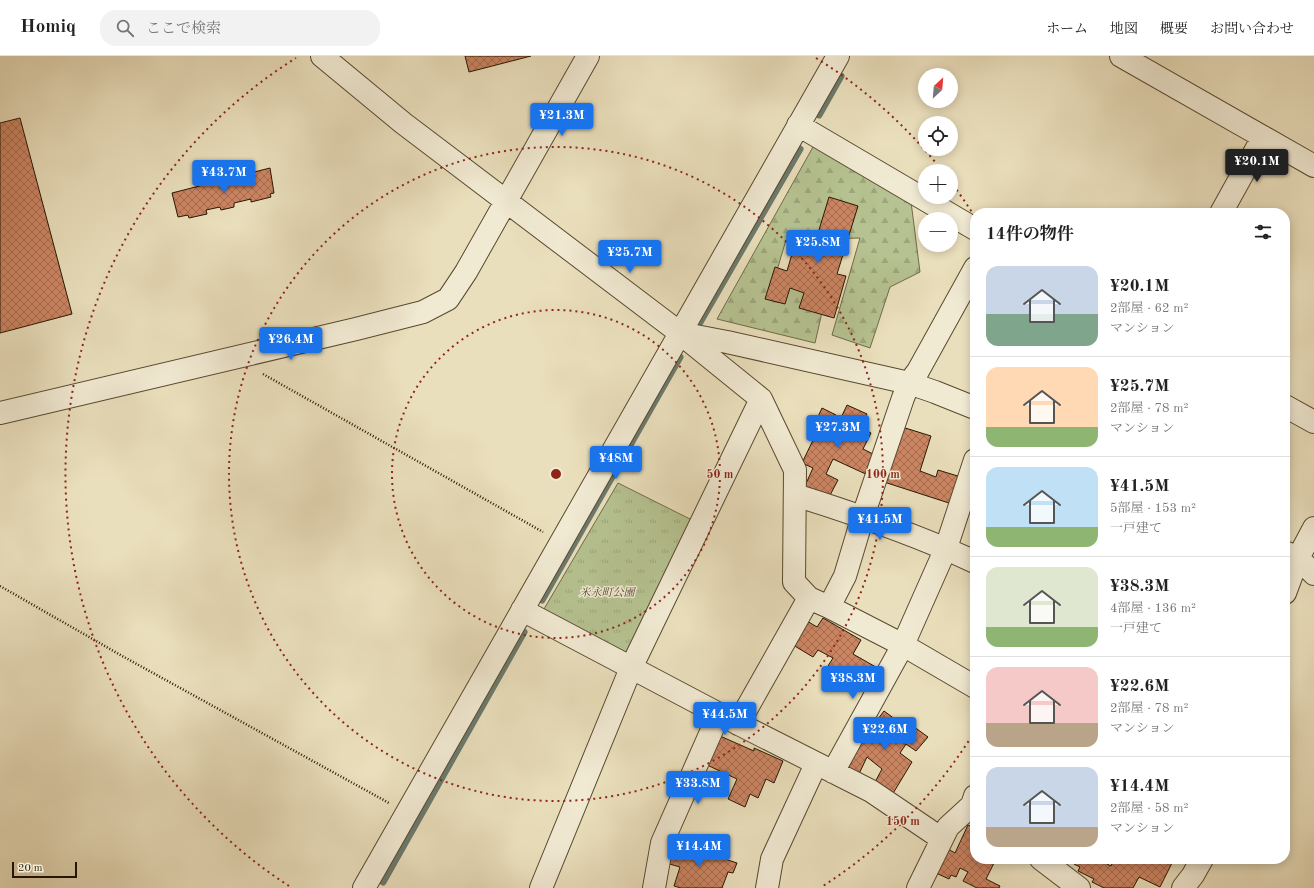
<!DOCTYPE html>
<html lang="ja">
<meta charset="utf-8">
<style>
:root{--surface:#fff;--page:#f2f2f2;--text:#222;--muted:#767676;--line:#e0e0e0;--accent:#1a73e8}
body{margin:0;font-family:"Old Standard TT","Noto Serif JP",serif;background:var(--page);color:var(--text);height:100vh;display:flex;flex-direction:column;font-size:15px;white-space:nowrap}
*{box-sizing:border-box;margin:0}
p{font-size:13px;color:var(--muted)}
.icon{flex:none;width:22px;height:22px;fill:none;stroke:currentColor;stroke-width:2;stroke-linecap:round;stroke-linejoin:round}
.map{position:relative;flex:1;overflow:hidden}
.details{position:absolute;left:970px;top:152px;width:320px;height:656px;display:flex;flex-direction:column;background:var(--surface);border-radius:16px;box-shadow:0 2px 10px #0003}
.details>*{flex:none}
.needle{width:26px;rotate:26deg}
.fabs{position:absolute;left:918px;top:12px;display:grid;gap:8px}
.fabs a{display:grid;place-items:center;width:40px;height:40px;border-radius:50%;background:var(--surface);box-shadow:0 2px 10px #0003;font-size:20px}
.scale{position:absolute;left:12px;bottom:10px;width:65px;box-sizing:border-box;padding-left:4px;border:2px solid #271700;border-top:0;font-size:11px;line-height:14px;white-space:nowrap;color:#271700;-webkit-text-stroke:3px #f1ead3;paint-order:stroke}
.price{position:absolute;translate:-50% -34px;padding:0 9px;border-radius:4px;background:var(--accent);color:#fff;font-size:13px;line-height:26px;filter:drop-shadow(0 1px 2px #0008)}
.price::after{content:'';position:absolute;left:50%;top:24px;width:12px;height:9px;margin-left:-6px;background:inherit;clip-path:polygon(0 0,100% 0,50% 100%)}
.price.on{background:#222;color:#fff}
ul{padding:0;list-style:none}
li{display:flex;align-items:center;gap:12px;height:100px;padding:0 16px}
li+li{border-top:1px solid var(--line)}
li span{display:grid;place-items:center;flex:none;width:112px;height:80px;border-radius:12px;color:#555}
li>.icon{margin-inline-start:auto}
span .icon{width:48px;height:48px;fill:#fffc;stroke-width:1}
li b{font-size:17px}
h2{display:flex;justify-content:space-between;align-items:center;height:48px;padding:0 16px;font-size:17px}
header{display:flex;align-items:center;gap:24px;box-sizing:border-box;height:56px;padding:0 20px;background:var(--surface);border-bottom:1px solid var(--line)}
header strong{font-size:19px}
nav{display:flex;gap:22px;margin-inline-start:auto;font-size:14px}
.search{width:280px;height:36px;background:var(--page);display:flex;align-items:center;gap:10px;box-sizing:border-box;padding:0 14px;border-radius:16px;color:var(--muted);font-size:15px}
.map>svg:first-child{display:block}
</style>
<header>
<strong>Homiq</strong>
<div class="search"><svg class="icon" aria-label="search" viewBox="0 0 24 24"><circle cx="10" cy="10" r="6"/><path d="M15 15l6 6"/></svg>ここで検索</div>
<nav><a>ホーム</a><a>地図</a><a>概要</a><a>お問い合わせ</a></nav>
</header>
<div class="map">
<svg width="1314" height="832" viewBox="0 0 1314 832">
<defs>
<pattern id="grass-tufts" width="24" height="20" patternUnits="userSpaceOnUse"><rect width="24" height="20" fill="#b6c291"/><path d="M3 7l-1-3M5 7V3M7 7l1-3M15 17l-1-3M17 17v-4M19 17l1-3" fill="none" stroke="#9ca67b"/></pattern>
<pattern id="forest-firs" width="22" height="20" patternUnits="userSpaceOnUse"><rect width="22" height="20" fill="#b6c291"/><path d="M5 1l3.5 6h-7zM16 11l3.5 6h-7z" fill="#9ca67b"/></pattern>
<pattern id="building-cross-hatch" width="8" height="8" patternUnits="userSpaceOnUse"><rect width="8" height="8" fill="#cc8563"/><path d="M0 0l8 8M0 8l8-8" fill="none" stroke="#a66c4f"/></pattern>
</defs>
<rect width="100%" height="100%" fill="#eadfbc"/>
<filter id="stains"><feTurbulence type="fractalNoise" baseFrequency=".005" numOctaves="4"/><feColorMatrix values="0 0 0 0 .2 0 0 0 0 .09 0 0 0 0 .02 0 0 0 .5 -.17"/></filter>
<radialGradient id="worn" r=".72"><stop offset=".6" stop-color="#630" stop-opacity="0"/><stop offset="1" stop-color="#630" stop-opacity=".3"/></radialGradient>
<!-- grass -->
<path fill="url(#grass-tufts)" stroke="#6e6c48" d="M618,427L692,464L627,598L557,563L544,553Z"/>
<!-- forest -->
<path fill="url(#forest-firs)" stroke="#6e6c48" d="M823,73L909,130L920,216L890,231L870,292L832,279L860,182L786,184L775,221L825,243L815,287L717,263Z"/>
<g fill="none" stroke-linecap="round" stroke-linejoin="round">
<!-- stream -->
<path stroke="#6b7a6d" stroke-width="7" d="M819,59L841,20
M699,268L800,93
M542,544L680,301
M383,826L524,576"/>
</g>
<!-- building -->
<path fill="url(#building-cross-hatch)" stroke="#271700" d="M465,0H531L469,16Z
M20,62L72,258L0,277V67Z
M270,112L274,137L270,138L271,141L251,146V143L234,147V151L221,154L220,151L206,154L207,158L189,162L188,159L178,161L172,137Z
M829,141L858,150L837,218L846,220L834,262L799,252L804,237L790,232L785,248L765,243L775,211L787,215L794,191L812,197Z
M847,349L867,358L860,371L871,377L863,393L879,401L870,420L833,403L826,418L838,424L828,443L804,432L813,412L802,407L815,380L810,378L822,352L836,359L826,381L831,383Z
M902,371L931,380L920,415L936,421L938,414L961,421L952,448L884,426Z
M823,562L861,584L853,598L881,614L870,634L828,610L833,602L818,594L813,601L793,589L807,565L817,571Z
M884,655L907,672L910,668L928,681L916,695L906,688L900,697L912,706L892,739L874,728L882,713L867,701L857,722L842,714L862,677L866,679Z
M720,680L754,695V692L783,705L774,727L766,723L758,742L750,738L745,751L728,743L737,723L707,709Z
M968,769L975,772V803H996L986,823L1000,830L999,832H977L963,825L968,816L960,812L956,821L951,819L949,823L936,817L948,793L955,797Z
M673,786L737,807L733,817L728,816L722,832H681L674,830L680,811L666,807Z
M1076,803H1097L1111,810L1114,803H1174L1160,831L1139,821L1133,832H1104L1092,826L1094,823L1078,815L1080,811L1074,808Z"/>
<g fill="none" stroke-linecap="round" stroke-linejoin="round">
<defs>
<path id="minor" d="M322,0L403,67L680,277L727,286L909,327L935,336L975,352
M1121,0L1314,110
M798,69L975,173
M1221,157L1263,81
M682,279L761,343L795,414L794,526L809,542L829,551L903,589L975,631
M1285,350L1314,366
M0,357L356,273L423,256L448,243L466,216L588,0
M795,439C856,458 917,479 975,506
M1287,497L1298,502L1314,518
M1285,537L1298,502L1314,472
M829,551L845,520L863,460L903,342L909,327L918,315L975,212
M522,554L719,658L871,735L942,783
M738,668L809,542
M833,716L903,589L946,492L975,404
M1041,803L1079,832
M364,832L838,0
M541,832L631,612L761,343
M654,832L662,787L719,658
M767,832L772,803L816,708
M918,832L948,771L972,749L975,740
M1183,832L1193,819L1202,803"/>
</defs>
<!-- minor casing -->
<use href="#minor" stroke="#58492f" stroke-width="24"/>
<!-- path -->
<path stroke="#271700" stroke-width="2.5" stroke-dasharray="1 2" stroke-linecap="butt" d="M263,318L543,476
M0,530L124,601L389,747"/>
<!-- minor -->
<use href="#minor" stroke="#f1ead3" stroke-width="22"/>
</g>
<!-- distance rings -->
<g fill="none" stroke="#8f2418" stroke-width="2" stroke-dasharray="2 4">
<circle cx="556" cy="418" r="164"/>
<circle cx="556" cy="418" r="327"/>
<path d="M975 675A491 491 0 0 1 823 830M289 830A491 491 0 0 1 296 2M816 2A491 491 0 0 1 940 112M953 129A491 491 0 0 1 975 161"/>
</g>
<g text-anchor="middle" stroke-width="3" stroke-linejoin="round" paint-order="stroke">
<!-- park labels -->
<g font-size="11" font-style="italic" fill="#524a2c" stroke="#f1ead3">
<text x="607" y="540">米永町公園</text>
</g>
</g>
<circle cx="556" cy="418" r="6" fill="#8f2418" stroke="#f1ead3" stroke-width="2"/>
<g font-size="12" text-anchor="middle" font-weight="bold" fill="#8f2418" stroke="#f1ead3" stroke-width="3" stroke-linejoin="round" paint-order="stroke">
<text x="720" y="422">50 m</text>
<text x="883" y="422">100 m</text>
<text x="903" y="769">150 m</text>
</g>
<rect width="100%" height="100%" filter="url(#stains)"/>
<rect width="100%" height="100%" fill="url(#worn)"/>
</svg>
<div class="fabs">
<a><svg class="needle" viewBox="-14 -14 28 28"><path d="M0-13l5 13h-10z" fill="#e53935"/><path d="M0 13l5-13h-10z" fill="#767676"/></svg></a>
<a><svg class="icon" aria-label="locate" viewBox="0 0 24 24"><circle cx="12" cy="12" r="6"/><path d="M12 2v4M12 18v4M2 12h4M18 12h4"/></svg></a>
<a>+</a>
<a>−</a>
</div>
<div class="scale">20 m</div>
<b class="price" style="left:562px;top:81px">¥21.3M</b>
<b class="price on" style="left:1257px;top:127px">¥20.1M</b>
<b class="price" style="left:224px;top:138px">¥43.7M</b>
<b class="price" style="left:818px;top:208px">¥25.8M</b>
<b class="price" style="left:630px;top:218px">¥25.7M</b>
<b class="price" style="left:291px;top:305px">¥26.4M</b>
<b class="price" style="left:838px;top:393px">¥27.3M</b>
<b class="price" style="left:616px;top:424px">¥48M</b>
<b class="price" style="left:880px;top:485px">¥41.5M</b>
<b class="price" style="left:853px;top:644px">¥38.3M</b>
<b class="price" style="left:725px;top:680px">¥44.5M</b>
<b class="price" style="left:885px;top:695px">¥22.6M</b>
<b class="price" style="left:698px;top:749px">¥33.8M</b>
<b class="price" style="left:699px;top:812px">¥14.4M</b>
<section class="details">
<h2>14件の物件<svg class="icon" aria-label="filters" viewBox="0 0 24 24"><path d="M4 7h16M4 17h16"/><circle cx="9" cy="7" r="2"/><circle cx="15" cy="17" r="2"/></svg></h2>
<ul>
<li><span style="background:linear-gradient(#c9d6e8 60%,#7fa58c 0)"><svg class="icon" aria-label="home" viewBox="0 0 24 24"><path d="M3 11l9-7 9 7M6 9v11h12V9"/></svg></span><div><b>¥20.1M</b><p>2部屋 · 62 m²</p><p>マンション</p></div></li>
<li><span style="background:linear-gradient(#ffd9b3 75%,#8fb573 0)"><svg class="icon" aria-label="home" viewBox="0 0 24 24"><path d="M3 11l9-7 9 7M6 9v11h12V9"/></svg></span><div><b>¥25.7M</b><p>2部屋 · 78 m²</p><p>マンション</p></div></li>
<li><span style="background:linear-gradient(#bfe0f5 75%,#8fb573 0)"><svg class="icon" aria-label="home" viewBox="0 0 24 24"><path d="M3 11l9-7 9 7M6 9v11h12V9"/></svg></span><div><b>¥41.5M</b><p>5部屋 · 153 m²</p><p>一戸建て</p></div></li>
<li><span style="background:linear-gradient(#dfe7d0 75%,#8fb573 0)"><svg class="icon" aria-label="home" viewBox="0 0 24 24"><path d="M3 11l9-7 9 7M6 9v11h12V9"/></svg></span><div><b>¥38.3M</b><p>4部屋 · 136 m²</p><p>一戸建て</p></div></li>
<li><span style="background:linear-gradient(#f6c9c9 70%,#b9a48a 0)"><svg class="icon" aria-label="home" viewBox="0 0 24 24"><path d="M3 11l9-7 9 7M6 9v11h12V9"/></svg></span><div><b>¥22.6M</b><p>2部屋 · 78 m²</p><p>マンション</p></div></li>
<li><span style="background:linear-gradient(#c9d6e8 75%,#b9a48a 0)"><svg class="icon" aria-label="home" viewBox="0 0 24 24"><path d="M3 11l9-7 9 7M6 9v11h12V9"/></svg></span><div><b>¥14.4M</b><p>2部屋 · 58 m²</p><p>マンション</p></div></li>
</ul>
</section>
</div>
